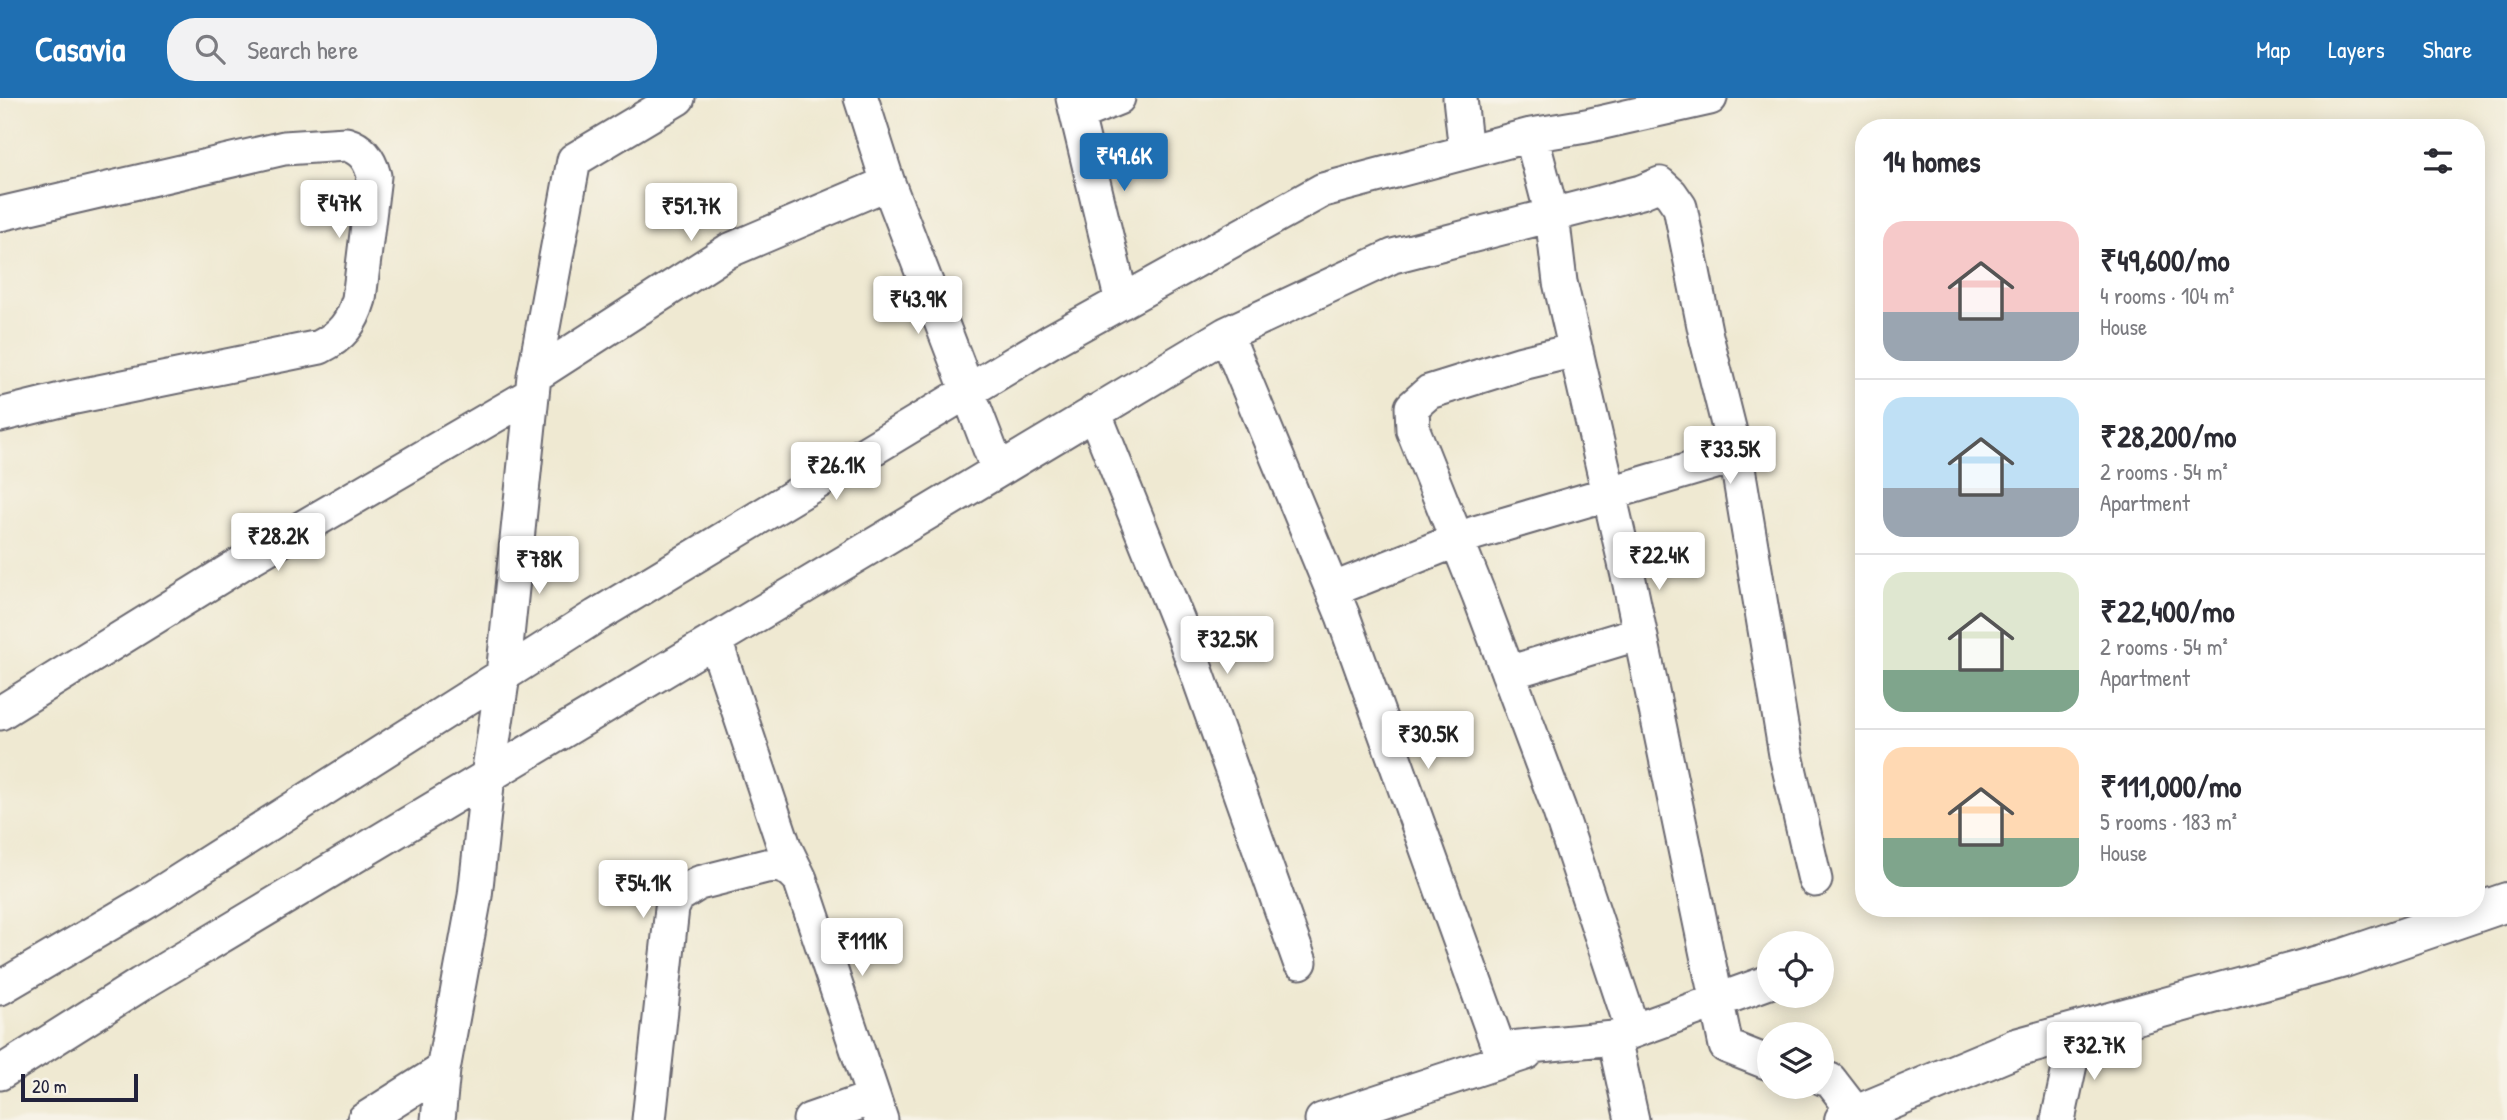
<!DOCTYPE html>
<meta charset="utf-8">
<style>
:root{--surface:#fff;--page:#f2f2f3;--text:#2b2b33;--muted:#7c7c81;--line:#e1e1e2;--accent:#1f6fb2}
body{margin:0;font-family:"Patrick Hand",sans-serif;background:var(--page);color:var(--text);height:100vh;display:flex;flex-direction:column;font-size:26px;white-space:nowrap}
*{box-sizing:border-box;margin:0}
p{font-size:23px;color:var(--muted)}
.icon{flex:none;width:38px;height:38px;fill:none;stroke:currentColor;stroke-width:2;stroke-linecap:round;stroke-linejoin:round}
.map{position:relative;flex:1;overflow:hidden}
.sheet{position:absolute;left:1855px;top:21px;width:630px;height:798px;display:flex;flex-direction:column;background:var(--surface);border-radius:28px;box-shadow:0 4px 18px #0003}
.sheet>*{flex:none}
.fabs{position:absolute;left:1757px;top:833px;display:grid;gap:14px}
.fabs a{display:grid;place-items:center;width:77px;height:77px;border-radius:50%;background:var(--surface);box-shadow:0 4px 18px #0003;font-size:35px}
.scale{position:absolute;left:21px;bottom:18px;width:117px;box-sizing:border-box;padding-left:7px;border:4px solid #22223b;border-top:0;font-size:19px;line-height:24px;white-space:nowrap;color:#22223b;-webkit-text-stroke:5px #f7f3e8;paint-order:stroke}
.price{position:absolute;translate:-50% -60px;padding:0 16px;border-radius:7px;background:#fff;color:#222;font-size:23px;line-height:46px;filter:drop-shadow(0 2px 4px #0008)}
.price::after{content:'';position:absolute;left:50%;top:42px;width:21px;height:16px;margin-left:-10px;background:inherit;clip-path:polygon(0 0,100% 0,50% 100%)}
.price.selected{background:var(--accent);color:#fff}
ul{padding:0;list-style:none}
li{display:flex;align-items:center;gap:21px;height:175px;padding:0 28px}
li+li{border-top:2px solid var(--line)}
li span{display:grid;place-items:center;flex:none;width:196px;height:140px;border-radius:21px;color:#555}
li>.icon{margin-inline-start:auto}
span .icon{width:84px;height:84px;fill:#fffc;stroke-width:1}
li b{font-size:30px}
h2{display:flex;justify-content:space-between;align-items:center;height:84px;padding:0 28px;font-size:30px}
header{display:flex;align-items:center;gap:42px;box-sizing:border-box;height:98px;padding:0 35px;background:var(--accent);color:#fff}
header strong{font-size:33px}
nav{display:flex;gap:38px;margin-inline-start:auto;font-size:24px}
.search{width:490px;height:63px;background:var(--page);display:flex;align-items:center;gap:18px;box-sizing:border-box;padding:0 24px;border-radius:28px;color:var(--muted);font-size:26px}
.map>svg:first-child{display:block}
</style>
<header>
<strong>Casavia</strong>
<div class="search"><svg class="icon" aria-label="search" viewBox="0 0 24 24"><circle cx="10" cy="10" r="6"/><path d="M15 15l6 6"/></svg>Search here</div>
<nav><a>Map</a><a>Layers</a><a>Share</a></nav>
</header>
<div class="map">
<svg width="2507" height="1022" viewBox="0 0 2507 1022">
<rect width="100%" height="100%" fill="#f7f3e8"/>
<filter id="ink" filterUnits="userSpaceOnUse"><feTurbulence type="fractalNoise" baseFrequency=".0143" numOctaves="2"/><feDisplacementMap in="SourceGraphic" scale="14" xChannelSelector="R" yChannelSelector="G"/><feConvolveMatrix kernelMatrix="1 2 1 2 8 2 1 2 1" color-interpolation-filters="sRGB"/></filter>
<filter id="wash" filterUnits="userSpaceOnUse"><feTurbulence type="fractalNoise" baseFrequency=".00686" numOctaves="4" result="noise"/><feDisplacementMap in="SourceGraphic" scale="28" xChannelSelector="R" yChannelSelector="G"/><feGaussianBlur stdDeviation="1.57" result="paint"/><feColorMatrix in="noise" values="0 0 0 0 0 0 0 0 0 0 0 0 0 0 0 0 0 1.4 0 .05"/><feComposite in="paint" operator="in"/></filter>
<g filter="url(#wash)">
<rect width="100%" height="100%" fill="#efe9d2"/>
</g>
<g filter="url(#ink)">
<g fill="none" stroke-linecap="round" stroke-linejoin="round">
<defs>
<path id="street" d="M861,0L888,85L998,372
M1073,0L1122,204
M1460,0L1466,54
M1078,16L1118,0
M1531,37L1552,117L1560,184L1629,482L1726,948L1769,965
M0,116L284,50L346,46C363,51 370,62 374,78L359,201C352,225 342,238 320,249L65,301L0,317
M1226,236L1343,518L1499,951L1614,940L1632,1022
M1576,252L1522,265L1429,294L1412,309L1413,332L1479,497L1559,711L1633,933
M534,278L728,153L888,85
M1094,314L1184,538L1300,864
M1736,358L1786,657L1815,782
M715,542L784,748L800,781
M1508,575L1640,535
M0,615L247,462L532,296
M0,890L148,803L596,518L1051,243L1323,92L1531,37L1586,28L1710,0
M1614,940L1769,884
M0,975L141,886L1226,236L1393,158L1641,94L1660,86L1671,96L1680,109L1706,238L1736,358L1475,435L1332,492
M1822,980L1830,982L1857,1017
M364,1022L443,972
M438,1022L443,972L475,798L488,678L503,577L534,278L574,62L678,0
M649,1022L672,810L678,798L699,785L766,768L778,767L791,772L800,781L881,1022
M810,1022L873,1000
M1322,1022L1526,955
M2058,1022L2077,934"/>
<path id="secondary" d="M1844,1022L2016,950L2344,860L2507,804"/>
</defs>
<!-- street casing -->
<use href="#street" stroke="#6a6870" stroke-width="37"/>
<!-- secondary casing -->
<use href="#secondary" stroke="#6a6870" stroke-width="42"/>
<!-- street -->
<use href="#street" stroke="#fff" stroke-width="33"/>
<!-- secondary -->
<use href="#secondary" stroke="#fff" stroke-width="38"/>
</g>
</g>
</svg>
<div class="fabs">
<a><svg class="icon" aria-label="locate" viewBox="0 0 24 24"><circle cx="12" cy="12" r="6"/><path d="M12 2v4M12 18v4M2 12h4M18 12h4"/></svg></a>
<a><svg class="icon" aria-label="layers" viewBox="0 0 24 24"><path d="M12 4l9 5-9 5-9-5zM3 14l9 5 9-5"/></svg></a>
</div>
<div class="scale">20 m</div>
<b class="price selected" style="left:1124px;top:95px">₹49.6K</b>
<b class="price" style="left:339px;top:142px">₹47K</b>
<b class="price" style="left:691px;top:145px">₹51.7K</b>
<b class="price" style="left:918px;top:238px">₹43.9K</b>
<b class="price" style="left:1730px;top:388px">₹33.5K</b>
<b class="price" style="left:836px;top:404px">₹26.1K</b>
<b class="price" style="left:278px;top:475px">₹28.2K</b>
<b class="price" style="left:1659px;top:494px">₹22.4K</b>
<b class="price" style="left:539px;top:498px">₹78K</b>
<b class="price" style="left:1227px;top:578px">₹32.5K</b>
<b class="price" style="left:1428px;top:673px">₹30.5K</b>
<b class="price" style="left:643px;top:822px">₹54.1K</b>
<b class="price" style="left:862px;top:880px">₹111K</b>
<b class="price" style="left:2094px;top:984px">₹32.7K</b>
<section class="sheet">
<h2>14 homes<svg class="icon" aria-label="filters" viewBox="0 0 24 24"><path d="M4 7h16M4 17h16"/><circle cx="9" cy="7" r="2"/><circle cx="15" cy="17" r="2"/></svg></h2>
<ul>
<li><span style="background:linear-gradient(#f6c9c9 65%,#9aa5b1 0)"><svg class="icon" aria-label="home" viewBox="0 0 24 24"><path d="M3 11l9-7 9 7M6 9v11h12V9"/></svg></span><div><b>₹49,600/mo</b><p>4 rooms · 104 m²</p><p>House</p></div></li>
<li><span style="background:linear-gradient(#bfe0f5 65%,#9aa5b1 0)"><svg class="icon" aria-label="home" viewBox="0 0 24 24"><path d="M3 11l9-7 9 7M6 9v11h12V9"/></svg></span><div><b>₹28,200/mo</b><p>2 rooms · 54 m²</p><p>Apartment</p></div></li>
<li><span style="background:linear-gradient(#dfe7d0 70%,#7fa58c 0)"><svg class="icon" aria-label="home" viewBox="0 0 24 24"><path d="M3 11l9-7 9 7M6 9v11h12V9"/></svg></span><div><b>₹22,400/mo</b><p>2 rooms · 54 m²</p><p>Apartment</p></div></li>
<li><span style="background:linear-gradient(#ffd9b3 65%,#7fa58c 0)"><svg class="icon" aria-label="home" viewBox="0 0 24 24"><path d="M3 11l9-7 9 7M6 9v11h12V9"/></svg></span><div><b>₹111,000/mo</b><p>5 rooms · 183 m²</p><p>House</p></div></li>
</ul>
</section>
</div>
